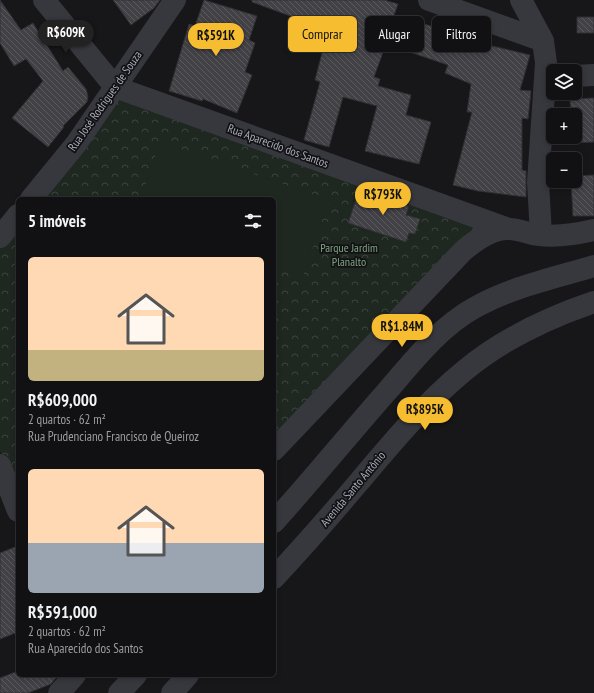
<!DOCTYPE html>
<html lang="pt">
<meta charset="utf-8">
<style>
:root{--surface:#111013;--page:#1a191c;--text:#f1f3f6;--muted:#9c9da0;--line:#303033;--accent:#f6bd31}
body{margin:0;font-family:"PT Sans Narrow",sans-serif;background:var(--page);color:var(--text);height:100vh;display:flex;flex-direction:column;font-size:15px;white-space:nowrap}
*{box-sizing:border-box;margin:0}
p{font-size:13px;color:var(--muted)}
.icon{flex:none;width:22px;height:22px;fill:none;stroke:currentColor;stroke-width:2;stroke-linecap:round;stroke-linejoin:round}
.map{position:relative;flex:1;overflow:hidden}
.side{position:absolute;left:16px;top:197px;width:260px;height:480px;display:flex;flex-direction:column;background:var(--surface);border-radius:6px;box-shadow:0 2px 6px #0003,0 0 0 1px var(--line)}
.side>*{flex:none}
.guide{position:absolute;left:288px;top:16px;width:246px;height:36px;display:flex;gap:8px}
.controls{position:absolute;left:546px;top:64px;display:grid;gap:8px}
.controls a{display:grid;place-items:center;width:36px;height:36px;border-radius:6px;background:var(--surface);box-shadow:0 2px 6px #0003,0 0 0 1px var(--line);font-size:20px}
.price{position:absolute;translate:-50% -34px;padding:0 9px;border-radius:14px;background:var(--accent);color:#111;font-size:13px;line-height:26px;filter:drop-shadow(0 1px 2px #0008)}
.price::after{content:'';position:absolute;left:50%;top:24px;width:12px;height:9px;margin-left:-6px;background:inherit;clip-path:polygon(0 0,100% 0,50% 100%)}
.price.current{background:#222;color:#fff}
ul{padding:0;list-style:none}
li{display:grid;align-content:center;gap:8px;height:212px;padding:0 12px}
li span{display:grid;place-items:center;height:124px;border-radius:6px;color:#555}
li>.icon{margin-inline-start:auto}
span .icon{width:72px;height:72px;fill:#fffc;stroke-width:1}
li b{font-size:17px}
h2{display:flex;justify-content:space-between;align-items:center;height:48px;padding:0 12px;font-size:17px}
.pill{padding:0 14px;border-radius:6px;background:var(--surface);box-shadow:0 2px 6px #0003,0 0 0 1px var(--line);font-size:14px;line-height:36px}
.pill.current{background:var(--accent);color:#111}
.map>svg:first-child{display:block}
</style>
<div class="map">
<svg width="594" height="693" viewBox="0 0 594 693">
<defs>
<pattern id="forest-crowns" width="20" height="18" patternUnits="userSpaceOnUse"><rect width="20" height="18" fill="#1e2720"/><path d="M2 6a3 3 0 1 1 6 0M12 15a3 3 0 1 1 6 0" fill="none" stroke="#3c443e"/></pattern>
<pattern id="building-back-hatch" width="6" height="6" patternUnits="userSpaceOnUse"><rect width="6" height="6" fill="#414146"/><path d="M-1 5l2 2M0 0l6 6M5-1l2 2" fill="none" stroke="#5a5a5f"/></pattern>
</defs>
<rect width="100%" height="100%" fill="#171619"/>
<!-- forest -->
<path fill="url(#forest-crowns)" d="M117,92L492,227L274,443V199H39Z
M18,225V496L0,451V245Z"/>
<!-- pitch -->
<path fill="#1e2720" d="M160,142L329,200L303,276L274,267V199H141Z"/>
<!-- building -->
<path fill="url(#building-back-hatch)" stroke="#313035" d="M0,0L21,30L33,23L63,71L68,67L86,89L88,96L87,102L63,126L64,127L48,147L12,118L43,81L26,59L14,66L0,43Z
M113,0H160L154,8L131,25Z
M204,0L257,16L249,40L255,43L245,72L252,75L237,113L203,99L202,101L169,91L189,24L195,26Z
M252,0H384L398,4L394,15L461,35L464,28L487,37L484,44L530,55L520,90L531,91L528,119L522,118V170L526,171V197L478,191L453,185L472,112H467L471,84L445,73L448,65L386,44L374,77L380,79L378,86L411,95L406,115L431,122L419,164L365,151L377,106L343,97L329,147L304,140L320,82L315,80L327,34L291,23L293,17L252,2Z
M577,17H594V33H577Z
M594,98V142L573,143L572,137H575V115H571L570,99Z
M594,175V216H573L571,181H575V176Z
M360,188L409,206L406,215L420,219L415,234L409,233L406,242L348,223Z
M15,547L18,557V632L0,639V553Z
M18,671V675H58L51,684L28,693H0V678Z"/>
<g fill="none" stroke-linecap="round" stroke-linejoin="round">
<!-- minor -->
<path stroke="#37383e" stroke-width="22" d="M44,0L115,87L509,229
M429,0L543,41
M521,0L543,41L546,63L538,182L541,235
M575,76L594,75
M31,199L76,144L175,0
M0,237L18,215
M274,450L463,251C476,240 492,228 509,229C519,229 529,234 539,235C557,237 577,234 594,230
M0,465L18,511
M59,693L75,675"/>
<!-- tertiary -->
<path stroke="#37383e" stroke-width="22" d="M274,522C313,479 350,433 389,389C414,360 440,327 474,308C511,287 554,278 594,266
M274,578C303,547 331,515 358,483C391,444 424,404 464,371C502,339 547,318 594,302
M119,693L136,675
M172,693L188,675"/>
</g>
<g text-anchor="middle" stroke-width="3.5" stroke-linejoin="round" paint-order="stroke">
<!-- street labels -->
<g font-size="12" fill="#a8acb9" stroke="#121114">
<text transform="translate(105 101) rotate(-55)" y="4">Rua José Rodrigues de Souza</text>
<text transform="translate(278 146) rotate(20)" y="4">Rua Aparecido dos Santos</text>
<text transform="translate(353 489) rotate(-50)" y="4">Avenida Santo Antônio</text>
</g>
<!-- park labels -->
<g font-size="12" fill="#7fa483" stroke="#121114">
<text x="349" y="252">Parque Jardim<tspan x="349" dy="14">Planalto</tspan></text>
</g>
</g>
</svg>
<div class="controls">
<a><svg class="icon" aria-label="layers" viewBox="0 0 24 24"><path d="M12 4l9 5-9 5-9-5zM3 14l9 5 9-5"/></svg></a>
<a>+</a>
<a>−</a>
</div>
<b class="price current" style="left:66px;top:54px">R$609K</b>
<b class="price" style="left:216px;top:57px">R$591K</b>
<b class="price" style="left:383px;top:216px">R$793K</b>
<b class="price" style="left:402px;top:348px">R$1.84M</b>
<b class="price" style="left:425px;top:431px">R$895K</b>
<div class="guide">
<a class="pill current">Comprar</a>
<a class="pill">Alugar</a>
<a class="pill">Filtros</a>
</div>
<section class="side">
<h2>5 imóveis<svg class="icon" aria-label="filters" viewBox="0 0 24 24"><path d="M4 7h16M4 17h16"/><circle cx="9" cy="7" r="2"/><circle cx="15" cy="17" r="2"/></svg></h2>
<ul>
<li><span style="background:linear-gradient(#ffd9b3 75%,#c2b280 0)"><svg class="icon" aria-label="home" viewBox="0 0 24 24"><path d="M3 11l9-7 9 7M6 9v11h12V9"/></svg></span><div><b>R$609,000</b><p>2 quartos · 62 m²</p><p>Rua Prudenciano Francisco de Queiroz</p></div></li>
<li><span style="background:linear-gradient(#ffd9b3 60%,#9aa5b1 0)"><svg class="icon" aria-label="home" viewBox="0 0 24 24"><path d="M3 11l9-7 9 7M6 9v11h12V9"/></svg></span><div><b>R$591,000</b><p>2 quartos · 62 m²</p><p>Rua Aparecido dos Santos</p></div></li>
</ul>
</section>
</div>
